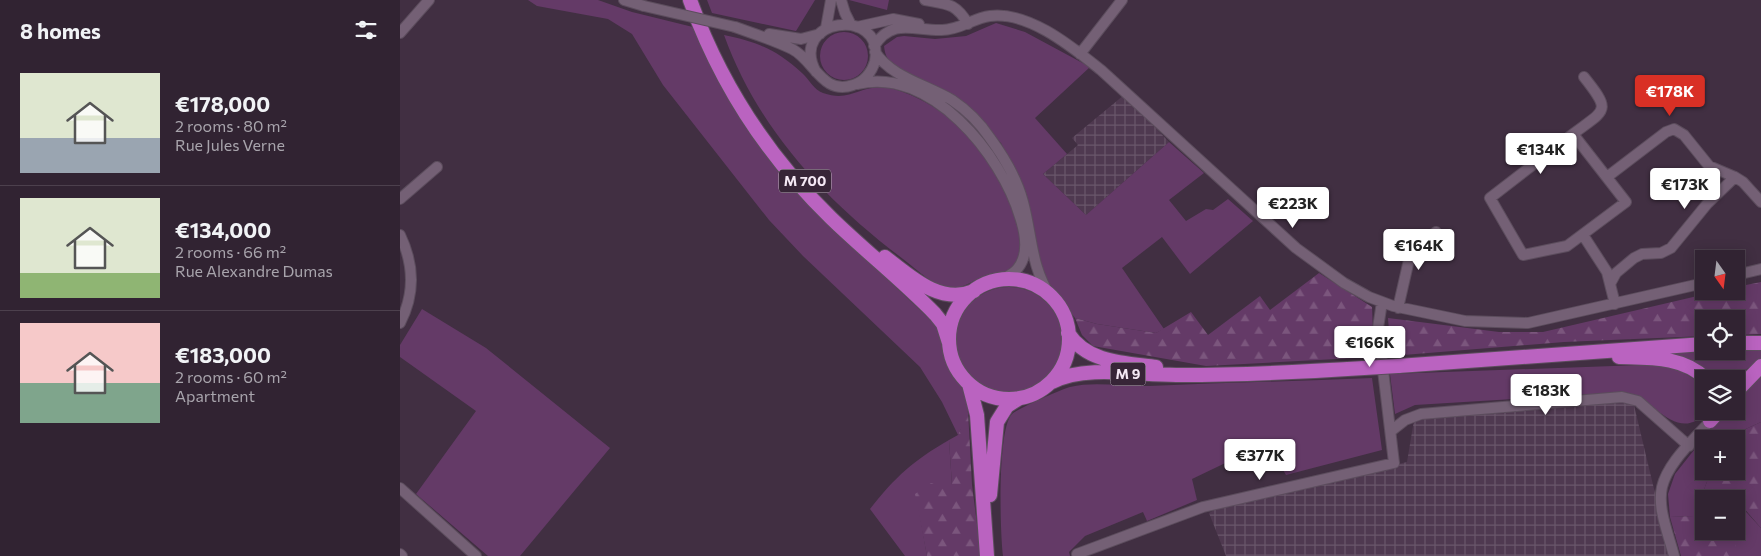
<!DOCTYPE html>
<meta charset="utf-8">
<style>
:root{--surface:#312332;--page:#3d2f3e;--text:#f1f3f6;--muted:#a8a4ac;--line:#4c404d;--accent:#d93025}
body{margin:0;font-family:Commissioner,sans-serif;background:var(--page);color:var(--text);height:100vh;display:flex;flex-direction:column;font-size:19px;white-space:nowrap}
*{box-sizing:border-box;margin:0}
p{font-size:16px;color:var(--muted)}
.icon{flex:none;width:28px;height:28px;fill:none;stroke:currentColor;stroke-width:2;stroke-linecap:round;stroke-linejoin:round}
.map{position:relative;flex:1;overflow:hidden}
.details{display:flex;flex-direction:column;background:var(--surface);width:400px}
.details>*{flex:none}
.needle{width:32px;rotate:166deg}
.controls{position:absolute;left:1295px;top:250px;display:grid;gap:10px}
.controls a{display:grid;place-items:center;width:50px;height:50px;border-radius:0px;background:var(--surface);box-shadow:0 2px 12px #0003,0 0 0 1px var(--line);font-size:25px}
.price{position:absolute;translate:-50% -42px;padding:0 11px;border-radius:5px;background:#fff;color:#222;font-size:16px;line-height:32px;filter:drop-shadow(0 1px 2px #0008)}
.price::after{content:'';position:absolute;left:50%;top:30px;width:15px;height:11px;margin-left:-8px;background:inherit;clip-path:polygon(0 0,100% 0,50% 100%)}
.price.active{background:var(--accent);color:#fff}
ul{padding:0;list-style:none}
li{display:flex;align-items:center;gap:15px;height:125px;padding:0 20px}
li+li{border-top:1px solid var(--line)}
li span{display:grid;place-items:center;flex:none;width:140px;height:100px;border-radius:0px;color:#555}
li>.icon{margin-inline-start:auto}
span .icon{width:60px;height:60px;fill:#fffc;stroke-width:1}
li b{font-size:21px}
h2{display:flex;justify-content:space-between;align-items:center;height:60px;padding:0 20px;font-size:21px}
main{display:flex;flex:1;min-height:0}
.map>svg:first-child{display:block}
</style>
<main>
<section class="details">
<h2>8 homes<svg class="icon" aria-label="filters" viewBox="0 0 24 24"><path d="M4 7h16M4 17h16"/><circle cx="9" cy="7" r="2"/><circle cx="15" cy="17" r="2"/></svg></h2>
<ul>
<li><span style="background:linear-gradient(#dfe7d0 65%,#9aa5b1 0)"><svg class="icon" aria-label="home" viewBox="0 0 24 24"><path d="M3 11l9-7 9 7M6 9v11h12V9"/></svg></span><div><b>€178,000</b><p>2 rooms · 80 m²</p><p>Rue Jules Verne</p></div></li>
<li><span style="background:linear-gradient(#dfe7d0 75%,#8fb573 0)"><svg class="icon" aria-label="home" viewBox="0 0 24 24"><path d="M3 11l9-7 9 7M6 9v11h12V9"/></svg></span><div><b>€134,000</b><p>2 rooms · 66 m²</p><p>Rue Alexandre Dumas</p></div></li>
<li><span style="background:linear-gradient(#f6c9c9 60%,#7fa58c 0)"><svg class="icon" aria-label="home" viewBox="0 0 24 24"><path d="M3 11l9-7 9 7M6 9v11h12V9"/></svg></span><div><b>€183,000</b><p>2 rooms · 60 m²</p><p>Apartment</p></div></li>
</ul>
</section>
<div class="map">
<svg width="1361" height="556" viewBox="0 0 1361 556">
<defs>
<pattern id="industrial-grid" width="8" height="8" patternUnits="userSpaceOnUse" patternTransform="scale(1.25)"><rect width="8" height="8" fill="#4f3950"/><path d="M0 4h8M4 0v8" fill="none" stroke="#69566a"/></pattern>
<pattern id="forest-firs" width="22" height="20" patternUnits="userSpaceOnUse" patternTransform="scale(1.25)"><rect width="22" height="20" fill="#643a67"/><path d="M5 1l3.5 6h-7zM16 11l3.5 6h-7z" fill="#7b567d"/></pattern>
</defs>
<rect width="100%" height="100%" fill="#412f42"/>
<!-- industrial -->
<path fill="url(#industrial-grid)" d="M724,95L769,142L686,215L643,174L678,145L672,138Z
M1233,401L1270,556H826L809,513L824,504L1007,462L1014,420Z"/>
<!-- grass -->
<path fill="#643a67" d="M128,0H198L232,12L297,28L415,211L538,327C544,338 542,348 546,360C552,377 569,390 568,410C568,418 561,428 558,435L542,402L520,367L403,256L369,220L263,85L232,34L208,19L137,6Z
M307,0H415L396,31L312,13Z
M449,0H489L487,10Z
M596,23L625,32L690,67L635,118L667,154L643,174L686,215L769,142L804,173L769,200L786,221L806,209L813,210L828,199L853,221L790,274L762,237L722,268L764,329L756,333L697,324L675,318L642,276L622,187L601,143L564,103L498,69C489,62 485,57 484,46L497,37L504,36L535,39L566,36Z
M420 56a24 24 0 1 1 48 0a24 24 0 1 1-48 0Z
M324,35C357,42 376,49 402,73C409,79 414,90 423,93C449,102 458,87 481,87C490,87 504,92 513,96C531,104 548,116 562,129C585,152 638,232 616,264C609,274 595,273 585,276C575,279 564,288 554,288C534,288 518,270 503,259C425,200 358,129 324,35Z
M556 340a53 53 0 1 1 106 0a53 53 0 1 1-106 0Z
M22,309L86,348L210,448L120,556H88L16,494L76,411L0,357V345Z
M1336,350H1361V359L1344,371L1336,382V379H1313L1308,373L1272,355L1279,352Z
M1241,365C1269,366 1282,368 1304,387V411H1307C1279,445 1255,400 1225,392L1015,405L995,414L990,374Z
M1361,373V422L1337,433L1333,439H1304V471H1311L1294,516L1270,517L1268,494L1275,474L1325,411H1336V398Z
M972,378L982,450L886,475L867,443L792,479L797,500L747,521L743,512L685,536L669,552L670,556H603C600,533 597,429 612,414C617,409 662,389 670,387C695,381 724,387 749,386C823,383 898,381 972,378Z
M549,440L552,485L516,494L527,556H505L470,509C495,477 514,460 549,440Z
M1336,501L1361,528V556H1336Z"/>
<!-- forest -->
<path fill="url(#forest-firs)" d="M919,273L972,307L974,357L806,366L693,346L682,335L675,318L697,324L756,333L791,312L808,335L860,296L870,310Z
M1361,282V334L1336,335V319H1304V336L1164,342L991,356L988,318L1099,332H1143L1319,291H1336V287Z
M568,411L572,485L581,556H527L515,494L531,483L552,485L549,440L558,435Z
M1361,422V528L1336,499H1304V531H1336V556H1281L1270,517L1294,516L1311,471H1336V439H1333L1337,433Z"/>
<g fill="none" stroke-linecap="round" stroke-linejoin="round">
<defs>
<path id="minor" d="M224,0L244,6
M441,0L445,13L451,25
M525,0C547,4 556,3 568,24
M335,27C354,34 374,40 392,49C414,60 423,96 453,85C464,82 472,72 475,61C485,5 387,18 416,72
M457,27L493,19L519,24
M426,28L431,0
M0,33L29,0
M369,34L401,39L420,34
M474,46C493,17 514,31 542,30C560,30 573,18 590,16C629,11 672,47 701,70L896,248L944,283L969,297L993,306L1065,321L1128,323L1304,283
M475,52C491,77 527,85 552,100C567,110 580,123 590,138C604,157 617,179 623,202C632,235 631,268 651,297
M680,54L722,0
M458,84C530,66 602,155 620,217C625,232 629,254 618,268C614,274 606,277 600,280
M1173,134L1226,202L1167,246L1123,255L1090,198Z
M1173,134C1206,109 1212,112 1184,77
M1207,177L1266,132L1274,129L1284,135L1309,166L1335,177
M0,199L37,167
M0,235C14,264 15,294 0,323
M1183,235L1207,272L1215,304
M1336,275L1361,269
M1210,284L1216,273L1234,258L1242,254L1261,253L1271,248L1307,204L1335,177L1343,182L1361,202
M998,308L1011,251L1036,232
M991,431L1005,420L1021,414L1222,397L1238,401L1289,446
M0,488L76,556
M0,554L2,556
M677,554L803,507L994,463L978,328L982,302
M1274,556C1269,535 1257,509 1262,487C1268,462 1294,440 1310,421"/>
<path id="highway" d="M290,0C320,83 368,157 431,218C465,251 502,280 535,314L543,324L549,343
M485,257C511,277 540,305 574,291
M549 339a60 60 0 1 1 120 0a60 60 0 1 1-120 0Z
M668,333C687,363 725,363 756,367
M1336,343H1361
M1219,357C1249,358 1283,356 1306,379
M998,366L1304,344
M652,382C687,364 741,376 780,375C841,375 902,372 964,368
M569,384L577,415L587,556
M1336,392L1361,366
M1310,421L1319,411
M590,495L597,422L607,406L618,399"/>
</defs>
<!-- minor casing -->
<use href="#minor" stroke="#5c4d5d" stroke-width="12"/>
<!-- highway casing -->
<use href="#highway" stroke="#5c4d5d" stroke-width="16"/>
<!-- minor -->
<use href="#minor" stroke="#746075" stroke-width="10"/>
<!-- highway -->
<use href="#highway" stroke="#ba63c0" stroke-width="14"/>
<defs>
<path id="minor-bridge" d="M244,6L335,27"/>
<path id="highway-bridge" d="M964,368L998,366"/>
</defs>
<!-- minor-bridge casing -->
<use href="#minor-bridge" stroke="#5c4d5d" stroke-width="12" stroke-linecap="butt"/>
<!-- highway-bridge casing -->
<use href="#highway-bridge" stroke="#5c4d5d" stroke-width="16" stroke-linecap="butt"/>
<!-- minor-bridge -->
<use href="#minor-bridge" stroke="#746075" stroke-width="10"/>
<!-- highway-bridge -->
<use href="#highway-bridge" stroke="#ba63c0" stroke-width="14"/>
</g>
<g text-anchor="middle" stroke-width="4" stroke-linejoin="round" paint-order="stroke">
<!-- shield labels -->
<g fill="#372537" stroke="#bbaebb" stroke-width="1">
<rect x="379" y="169.5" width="52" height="23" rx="4"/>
<rect x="710.5" y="362.5" width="35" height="23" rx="4"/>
</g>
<g font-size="14" font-weight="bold" fill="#f4e8f4">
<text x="405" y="186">M 700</text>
<text x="728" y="379">M 9</text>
</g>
</g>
</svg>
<div class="controls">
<a><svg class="needle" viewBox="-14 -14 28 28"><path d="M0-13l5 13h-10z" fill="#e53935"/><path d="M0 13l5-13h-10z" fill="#a8a4ac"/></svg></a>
<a><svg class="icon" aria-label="locate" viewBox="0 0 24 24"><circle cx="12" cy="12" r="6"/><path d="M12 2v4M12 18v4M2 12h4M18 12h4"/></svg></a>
<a><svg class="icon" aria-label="layers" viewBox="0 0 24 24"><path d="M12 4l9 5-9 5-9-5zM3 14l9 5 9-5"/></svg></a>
<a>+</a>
<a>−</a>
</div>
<b class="price active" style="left:1270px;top:117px">€178K</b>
<b class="price" style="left:1141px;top:175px">€134K</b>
<b class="price" style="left:1285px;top:210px">€173K</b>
<b class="price" style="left:893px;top:229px">€223K</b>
<b class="price" style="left:1019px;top:271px">€164K</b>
<b class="price" style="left:970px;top:368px">€166K</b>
<b class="price" style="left:1146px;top:416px">€183K</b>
<b class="price" style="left:860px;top:481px">€377K</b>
</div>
</main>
